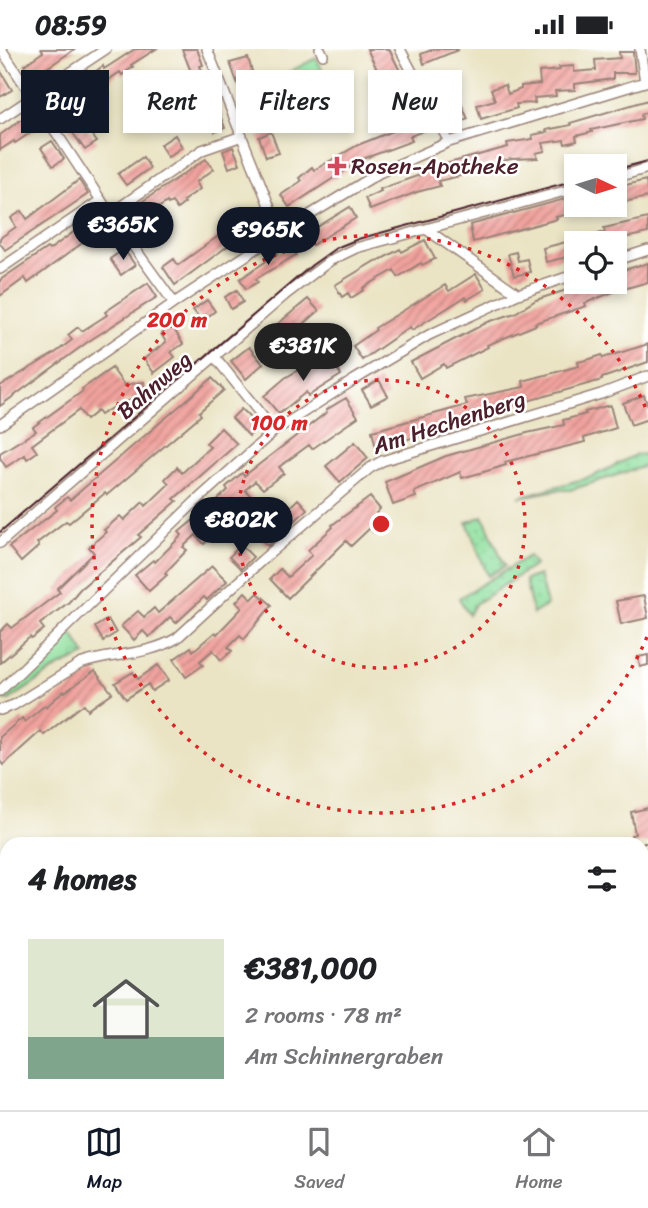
<!DOCTYPE html>
<meta charset="utf-8">
<style>
:root{--surface:#fff;--page:#f6f6f6;--text:#202124;--muted:#757577;--line:#e0e0e0;--accent:#111827}
body{margin:0;font-family:Sriracha,sans-serif;background:var(--page);color:var(--text);height:100vh;display:flex;flex-direction:column;font-size:26px;white-space:nowrap}
*{box-sizing:border-box;margin:0}
p{font-size:23px;color:var(--muted)}
.icon{flex:none;width:38px;height:38px;fill:none;stroke:currentColor;stroke-width:2;stroke-linecap:round;stroke-linejoin:round}
.map{position:relative;flex:1;overflow:hidden}
.drawer{position:absolute;left:0px;top:788px;width:649px;height:275px;display:flex;flex-direction:column;background:var(--surface);border-radius:21px 21px 0 0;box-shadow:0 4px 10px #0003}
.drawer>*{flex:none}
.guide{position:absolute;left:21px;top:21px;width:607px;height:63px;display:flex;gap:14px}
.needle{width:46px;rotate:94deg}
.buttons{position:absolute;left:564px;top:105px;display:grid;gap:14px}
.buttons a{display:grid;place-items:center;width:63px;height:63px;border-radius:0px;background:var(--surface);box-shadow:0 4px 10px #0003;font-size:35px}
.price{position:absolute;translate:-50% -60px;padding:0 16px;border-radius:24px;background:var(--accent);color:#fff;font-size:23px;line-height:46px;filter:drop-shadow(0 2px 4px #0008)}
.price::after{content:'';position:absolute;left:50%;top:42px;width:21px;height:16px;margin-left:-10px;background:inherit;clip-path:polygon(0 0,100% 0,50% 100%)}
.price.current{background:#222;color:#fff}
ul{padding:0;list-style:none}
li{display:flex;align-items:center;gap:21px;height:175px;padding:0 28px}
li+li{border-top:2px solid var(--line)}
li span{display:grid;place-items:center;flex:none;width:196px;height:140px;border-radius:0px;color:#555}
li>.icon{margin-inline-start:auto}
span .icon{width:84px;height:84px;fill:#fffc;stroke-width:1}
li b{font-size:30px}
h2{display:flex;justify-content:space-between;align-items:center;height:84px;padding:0 28px;font-size:30px}
.tag{padding:0 24px;border-radius:0px;background:var(--surface);box-shadow:0 4px 10px #0003;font-size:24px;line-height:63px}
.tag.current{background:var(--accent);color:#fff}
.status{display:flex;justify-content:space-between;align-items:center;height:49px;padding:0 35px;background:var(--surface);direction:ltr}
.status svg{height:19px;fill:currentColor}
.tabs{display:flex;justify-content:space-around;align-items:center;height:98px;border-top:2px solid var(--line);background:var(--surface);font-size:19px;color:var(--muted)}
.tabs a{display:grid;justify-items:center;gap:4px}
.tabs .current{color:var(--accent)}
.map>svg:first-child{display:block}
</style>
<div class="status"><b>08:59</b><svg viewBox="0 0 49 12"><path d="M0 12V9h3v3zM5 12V6h3v6zM10 12V3h3v9zM15 12V0h3v12zM26 1h20v11H26zM47 4h2v5h-2z"/></svg></div>
<div class="map">
<svg width="648" height="1061" viewBox="0 0 648 1061">
<defs>
<pattern id="grass-dots" width="8" height="8" patternUnits="userSpaceOnUse" patternTransform="scale(1.75)"><rect width="8" height="8" fill="#8fdf9e"/><path d="M2 2h.1M6 6h.1" fill="none" stroke="#7dbf88" stroke-width="1.8" stroke-linecap="round"/></pattern>
<pattern id="park-crowns" width="20" height="18" patternUnits="userSpaceOnUse" patternTransform="scale(1.75)"><rect width="20" height="18" fill="#8fdf9e"/><path d="M2 6a3 3 0 1 1 6 0M12 15a3 3 0 1 1 6 0" fill="none" stroke="#7dbf88"/></pattern>
<pattern id="building-hatch" width="6" height="6" patternUnits="userSpaceOnUse" patternTransform="scale(1.75)"><rect width="6" height="6" fill="#f1a39e"/><path d="M-1 1l2-2M0 6l6-6M5 7l2-2" fill="none" stroke="#c58481"/></pattern>
</defs>
<rect width="100%" height="100%" fill="#fff"/>
<filter id="ink" filterUnits="userSpaceOnUse"><feTurbulence type="fractalNoise" baseFrequency=".0143" numOctaves="2"/><feDisplacementMap in="SourceGraphic" scale="14" xChannelSelector="R" yChannelSelector="G"/><feConvolveMatrix kernelMatrix="1 2 1 2 8 2 1 2 1" color-interpolation-filters="sRGB"/></filter>
<filter id="wash" filterUnits="userSpaceOnUse"><feTurbulence type="fractalNoise" baseFrequency=".00686" numOctaves="4" result="noise"/><feDisplacementMap in="SourceGraphic" scale="28" xChannelSelector="R" yChannelSelector="G"/><feGaussianBlur stdDeviation="1.57" result="paint"/><feColorMatrix in="noise" values="0 0 0 0 0 0 0 0 0 0 0 0 0 0 0 0 0 1.4 0 .05"/><feComposite in="paint" operator="in"/></filter>
<g filter="url(#wash)">
<rect width="100%" height="100%" fill="#eae4c4"/>
<!-- grass -->
<path fill="url(#grass-dots)" stroke="#6c7f64" stroke-width="2" d="M648,405V416L570,441H557L519,448L594,427L635,406Z
M483,467L505,517L488,527L467,473Z
M529,507L535,516L475,555L469,566L459,549Z
M539,526L547,556L533,565L525,531Z"/>
<!-- park -->
<path fill="url(#park-crowns)" stroke="#6c7f64" stroke-width="2" d="M316,9L343,61L306,81L278,29Z
M71,583L86,606L59,618L9,651H4L5,645Z"/>
<g id="blocks">
<!-- building -->
<path fill="url(#building-hatch)" d="M41,0H75L32,29L24,16L43,3Z
M135,0H156L131,16L133,18L122,26L120,23L75,54L85,68L81,71L97,93L85,101L50,52L57,47L59,50L103,17L104,20Z
M182,0H197L203,16L200,17L225,79L215,83L206,61L198,43L196,44L192,34L195,33Z
M367,0H389L407,36L389,45Z
M434,0H457L458,1L424,15L421,5Z
M619,3H633L635,24H613V30L575,35V41L555,42L556,47L534,49L535,54L516,55L517,59L481,70L477,56L495,51L491,40L505,36L508,45L521,40V37L540,35L539,23L560,21L559,18L574,17V23L596,21L595,11L620,9Z
M248,9L252,22L250,23L267,69L252,74L230,14Z
M0,21L12,41L0,48Z
M165,44L169,50L164,54L169,61L147,73L143,67L151,61L148,55Z
M458,48L468,70L455,76L445,54Z
M648,51V63L641,65L642,70L591,81L592,83L576,87L577,92L565,95L564,91L543,94L545,102L536,104L538,109L511,110L459,123L460,127L438,132L440,137L417,143L370,161L365,149L381,142L380,140L423,125L422,123L443,118L442,116L508,98L507,94L533,90L532,86L547,83L546,81L571,76L570,74Z
M30,64L39,78L15,94L14,92L0,101V86Z
M424,65L429,80L410,87L412,92L363,110L289,158L281,146L301,132L299,129L312,118L314,121L358,96L413,74L411,69Z
M271,83L279,104L266,108L259,88Z
M175,86L182,98L168,108L160,96Z
M52,92L64,110L53,117L41,99Z
M233,98L240,115L229,119L223,102Z
M143,108L150,119L126,136L118,125Z
M206,110L214,120L196,133L200,140L183,152L185,154L177,160L172,153L168,155L167,153L144,169L153,182L146,187L138,176L134,178L125,164Z
M79,131L88,145L5,201L0,194V189L16,178L11,169L22,162L27,170Z
M646,131L648,148L614,155V139Z
M576,147V156H596V159L556,168L557,170L473,193L470,176Z
M350,158L356,169L312,196L306,185Z
M255,164L263,176L225,199L175,236L163,218L174,210L178,216L224,183L223,181Z
M97,166L107,180L81,195L28,234L25,229L0,247V231L47,199L49,201Z
M648,169V184L601,194H576V206L546,213L543,199L605,183L604,179Z
M425,191L435,210L422,216L421,214L398,228L394,221L363,239L364,241L351,249L348,244L342,248L335,236L375,212L380,211L400,200L402,203Z
M290,196L296,206L256,230L258,233L246,240L240,230Z
M124,200L135,216L121,226L110,210Z
M516,203L518,212L527,210L530,223L514,227L508,205Z
M648,214V233L613,243L585,254L586,257L535,274L536,276L487,296L488,298L446,319L444,315L420,329L411,313L488,273L515,264L536,251L585,235L584,233H618L616,223Z
M476,225L485,240L467,251L465,248L412,281L410,278L362,311L353,297L376,281L375,279L445,236L449,242Z
M148,234L157,248L89,292L0,357V337L55,304L72,291L68,286L78,278L82,282L107,266L105,263Z
M237,241L243,253L231,260L225,248Z
M308,250L319,262L292,285L296,290L291,295L284,288L271,299L262,288Z
M207,251L215,262L202,272L193,261Z
M172,277L183,295L171,303L175,308L154,324L144,310L166,293L161,285Z
M648,295V313L608,327L602,329V331L464,370L465,374L376,399L372,382L467,356L465,350L524,338L523,332L579,317L578,313L590,310L602,306L603,309Z
M249,298L263,315L246,330L231,312Z
M327,304L341,326L308,347L306,343L279,365L264,347L285,329Z
M112,319L124,336L144,333L146,349L127,352L116,359L115,357L100,366L97,362L86,371L79,361L32,396L37,403L27,410L25,406L6,418L0,409V404L36,382L33,378L83,342L82,340Z
M212,329L224,341L199,363L201,366L107,446L105,444L69,474L66,472L37,494L39,497L21,513L9,498L57,461L55,458L67,448L70,451Z
M379,331L388,347L371,356L362,341Z
M644,346L648,358V370L631,376L623,354Z
M346,349L358,368L312,400L309,396L279,418L284,424L263,440L255,432L245,441L253,449L236,464L234,469L204,495L196,486L183,498L187,501L165,524L167,526L149,542L135,526L153,511L155,513L182,486L179,483L214,454L228,441L226,438L242,424L244,427L327,363L326,361Z
M610,356L616,379L584,389L585,393L505,413L506,416L487,422L462,429L460,423L414,443L416,448L393,456L385,433L446,407L527,384L564,376L563,371L586,365L585,363Z
M241,360L258,377L249,387L232,369Z
M221,379L237,395L174,450L177,452L138,486L141,488L80,540L69,553L40,575L44,580L32,590L30,588L0,614V583L8,575L12,579L60,543L57,540L94,504L89,498L106,483L104,481L120,467L124,471L143,453L146,457L169,435L165,430L177,418L182,424L210,398L206,394Z
M355,393L368,409L340,433L326,417Z
M370,448L380,460L376,464L384,474L373,483L370,479L351,497L346,492L288,549L270,530L280,520L288,528L312,506L308,501L333,478L332,476Z
M298,450L307,460L294,473L285,463Z
M271,469L284,483L268,497L256,484Z
M241,496L253,508L241,520L229,508Z
M212,517L227,532L207,551L204,548L176,574L170,568L149,588L143,582L134,591L121,577L138,562L144,568L154,559L158,564Z
M245,543L252,550L258,544L272,556L244,590L240,586L228,598L232,602L221,611L213,601L200,612L203,616L186,628L174,610L191,598L193,602L215,583L217,585L242,559L236,553Z
M644,547L648,569L621,575L616,552Z
M108,570L116,584L103,592L95,578Z
M648,606V616L640,618L638,608Z
M158,616L169,631L152,642L148,635L126,650L115,634L133,623L138,630Z
M95,622L112,644L88,661L84,655L44,686L41,682L3,716L0,712V688L22,669L25,673L45,656L46,658L64,642L65,643Z
M648,759V794H633L631,786L635,785L631,763Z"/>
</g>
</g>
<g filter="url(#ink)">
<use href="#blocks" fill-opacity="0" stroke="#9a8278" stroke-width="2"/>
<g fill="none" stroke-linecap="round" stroke-linejoin="round">
<defs>
<path id="street" d="M1,0L110,165L174,254
M207,0L280,184
M320,0L323,6
M400,0L449,93
M640,0L645,33
M0,70L106,0
M614,129L648,119
M110,165L202,101L242,87
M426,180L518,245
M614,212L648,201
M0,220L101,151
M215,308L274,382
M0,376L174,254L280,184L379,124L449,93L648,32
M0,494L285,246L331,211L356,199L576,139
M0,642L195,453L274,382L354,331L429,286L518,245L576,225
M0,661L14,656L80,615C113,603 145,608 177,589L262,511L370,419L382,412L601,345L648,327
M642,814L648,812
M642,934L648,932
M303,1061L332,1057"/>
<path id="secondary" d="M0,988L7,987
M642,1007L648,1006
M105,1061L113,1055"/>
</defs>
<!-- street casing -->
<use href="#street" stroke="#9a8278" stroke-width="12"/>
<!-- secondary casing -->
<use href="#secondary" stroke="#9a8278" stroke-width="16"/>
<!-- street -->
<use href="#street" stroke="#fff" stroke-width="9"/>
<!-- secondary -->
<use href="#secondary" stroke="#fff" stroke-width="12"/>
<!-- tram -->
<path stroke="#4a1f2b" stroke-width="2" d="M614,121L648,112
M0,483L312,216L336,199L358,190L576,131"/>
</g>
</g>
<!-- distance rings -->
<g fill="none" stroke="#d62828" stroke-width="3.5" stroke-dasharray="3.5 7">
<circle cx="381" cy="475" r="144"/>
<path d="M647 588A289 289 0 1 1 647 362"/>
</g>
<!-- markers -->
<path fill="#d1495b" stroke="#fff" stroke-width="2.5" d="M333.5 106.5h7v7h7v7h-7v7h-7v-7h-7v-7h7z"/>
<g text-anchor="middle" stroke-width="5" stroke-linejoin="round" paint-order="stroke">
<!-- poi labels -->
<g font-size="23" fill="#4a1f2b" stroke="#fff" text-anchor="start">
<text x="351" y="125">Rosen-Apotheke</text>
</g>
<!-- street labels -->
<g font-size="23" fill="#4a1f2b" stroke="#fff">
<text transform="translate(154 336) rotate(-41)" y="8">Bahnweg</text>
<text transform="translate(449 373) rotate(-18)" y="8">Am Hechenberg</text>
</g>
</g>
<circle cx="381" cy="475" r="10" fill="#d62828" stroke="#fff" stroke-width="3.5"/>
<g font-size="21" text-anchor="middle" font-weight="bold" fill="#d62828" stroke="#fff" stroke-width="5" stroke-linejoin="round" paint-order="stroke">
<text x="177" y="278">200 m</text>
<text x="279" y="381">100 m</text>
</g>
</svg>
<div class="buttons">
<a><svg class="needle" viewBox="-14 -14 28 28"><path d="M0-13l5 13h-10z" fill="#e53935"/><path d="M0 13l5-13h-10z" fill="#757577"/></svg></a>
<a><svg class="icon" aria-label="locate" viewBox="0 0 24 24"><circle cx="12" cy="12" r="6"/><path d="M12 2v4M12 18v4M2 12h4M18 12h4"/></svg></a>
</div>
<b class="price" style="left:123px;top:213px">€365K</b>
<b class="price" style="left:268px;top:218px">€965K</b>
<b class="price current" style="left:303px;top:334px">€381K</b>
<b class="price" style="left:241px;top:508px">€802K</b>
<div class="guide">
<a class="tag current">Buy</a>
<a class="tag">Rent</a>
<a class="tag">Filters</a>
<a class="tag">New</a>
</div>
<section class="drawer">
<h2>4 homes<svg class="icon" aria-label="filters" viewBox="0 0 24 24"><path d="M4 7h16M4 17h16"/><circle cx="9" cy="7" r="2"/><circle cx="15" cy="17" r="2"/></svg></h2>
<ul>
<li><span style="background:linear-gradient(#dfe7d0 70%,#7fa58c 0)"><svg class="icon" aria-label="home" viewBox="0 0 24 24"><path d="M3 11l9-7 9 7M6 9v11h12V9"/></svg></span><div><b>€381,000</b><p>2 rooms · 78 m²</p><p>Am Schinnergraben</p></div></li>
</ul>
</section>
</div>
<nav class="tabs">
<a class="current"><svg class="icon" aria-label="map" viewBox="0 0 24 24"><path d="M3 6l6-2 6 2 6-2v14l-6 2-6-2-6 2zM9 4v14M15 6v14"/></svg>Map</a>
<a><svg class="icon" aria-label="saved" viewBox="0 0 24 24"><path d="M7 4h10v16l-5-4-5 4z"/></svg>Saved</a>
<a><svg class="icon" aria-label="home" viewBox="0 0 24 24"><path d="M3 11l9-7 9 7M6 9v11h12V9"/></svg>Home</a>
</nav>
